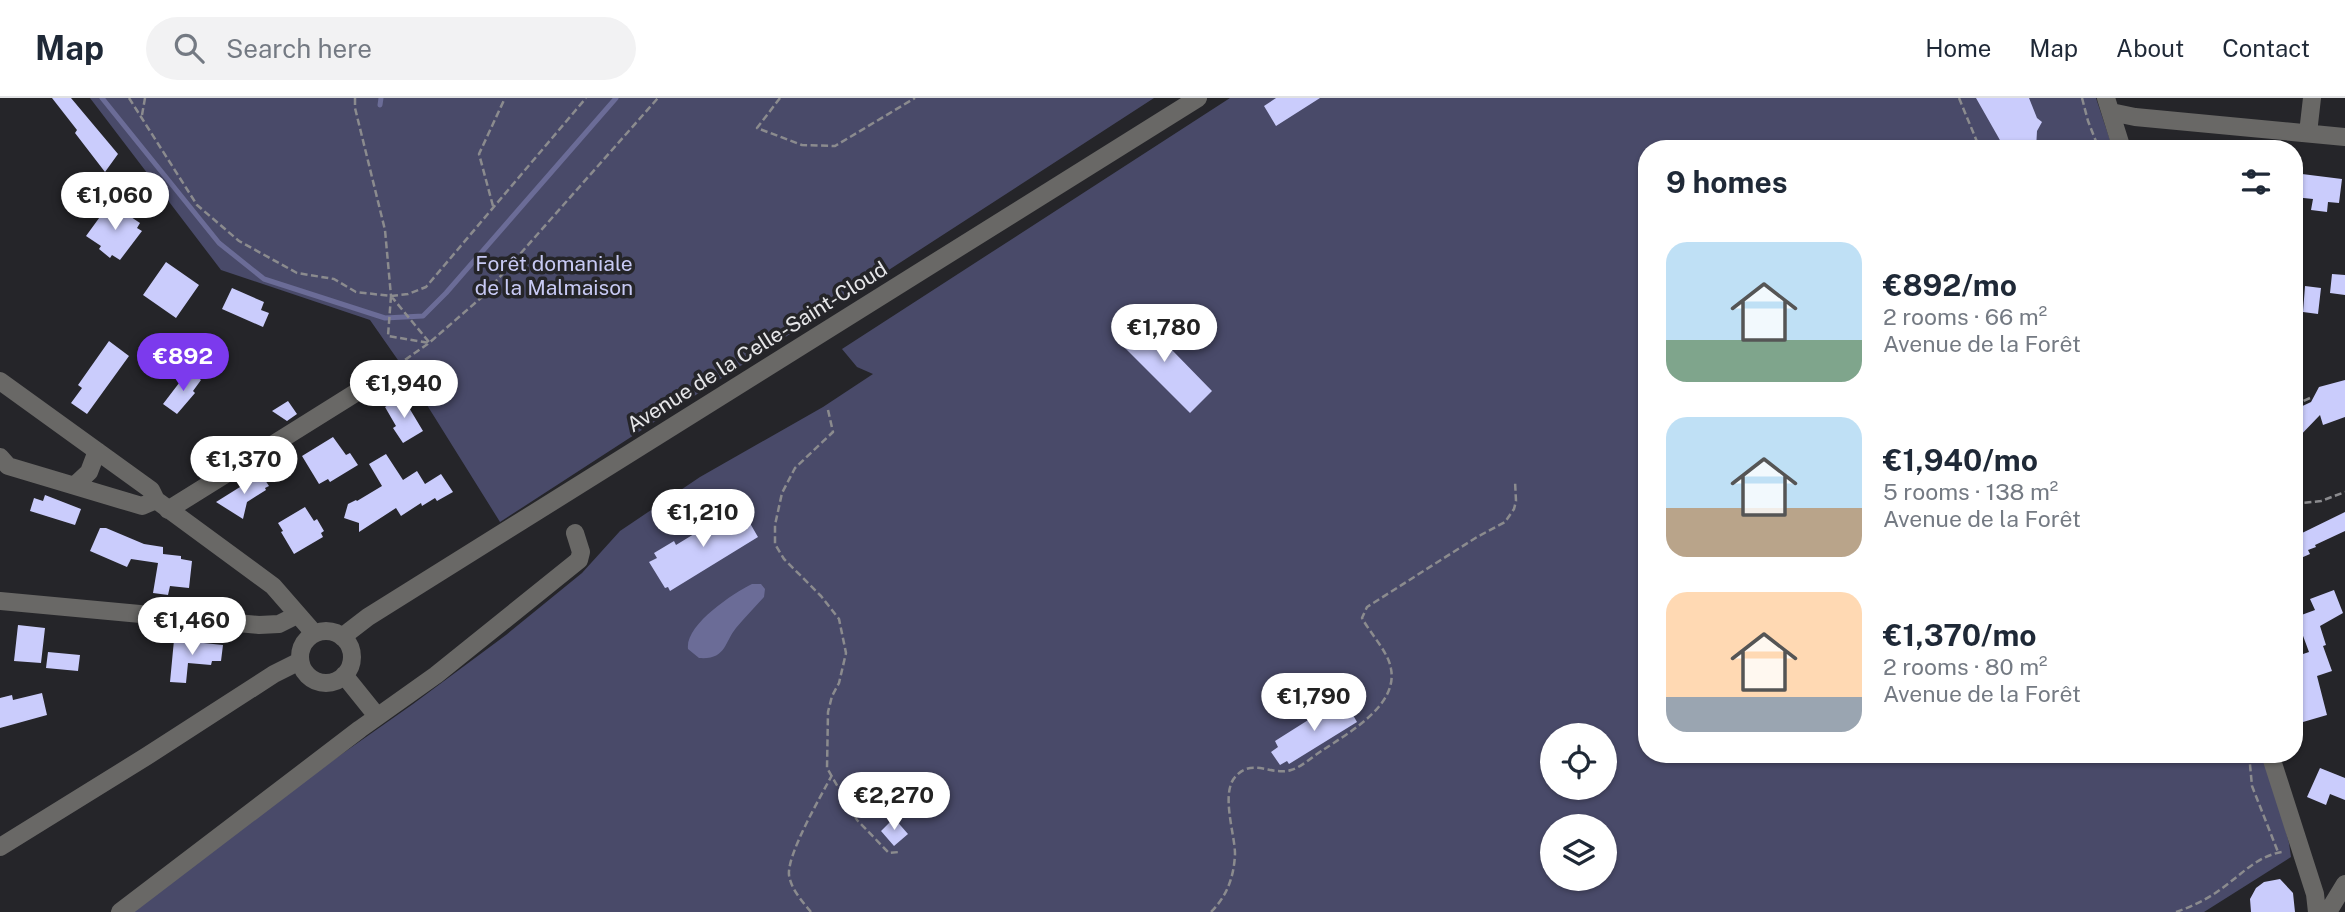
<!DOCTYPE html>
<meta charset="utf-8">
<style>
:root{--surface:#fff;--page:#f2f2f3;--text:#1f2937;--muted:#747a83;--line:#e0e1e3;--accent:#7c3aed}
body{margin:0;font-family:"Public Sans",sans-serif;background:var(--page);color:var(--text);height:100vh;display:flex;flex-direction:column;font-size:26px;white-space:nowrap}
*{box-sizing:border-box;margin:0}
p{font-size:23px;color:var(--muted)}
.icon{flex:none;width:38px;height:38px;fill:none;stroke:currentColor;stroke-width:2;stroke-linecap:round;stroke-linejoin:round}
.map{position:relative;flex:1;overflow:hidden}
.panel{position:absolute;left:1638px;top:42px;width:665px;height:623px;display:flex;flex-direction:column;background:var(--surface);border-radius:28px;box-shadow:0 2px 5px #0004}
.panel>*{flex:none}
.buttons{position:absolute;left:1540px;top:625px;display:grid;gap:14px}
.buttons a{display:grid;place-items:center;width:77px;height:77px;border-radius:50%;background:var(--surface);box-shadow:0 2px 5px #0004;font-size:35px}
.price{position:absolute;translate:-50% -60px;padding:0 16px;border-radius:24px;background:#fff;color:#222;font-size:23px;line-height:46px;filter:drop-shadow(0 2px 4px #0008)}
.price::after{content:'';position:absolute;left:50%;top:42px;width:21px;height:16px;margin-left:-10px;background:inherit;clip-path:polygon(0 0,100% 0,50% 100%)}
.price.current{background:var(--accent);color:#fff}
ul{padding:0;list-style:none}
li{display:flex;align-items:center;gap:21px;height:175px;padding:0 28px}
li span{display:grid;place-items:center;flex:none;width:196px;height:140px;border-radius:21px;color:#555}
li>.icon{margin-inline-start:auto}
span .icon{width:84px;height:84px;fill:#fffc;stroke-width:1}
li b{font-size:30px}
h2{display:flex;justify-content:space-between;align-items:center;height:84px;padding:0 28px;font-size:30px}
header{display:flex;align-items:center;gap:42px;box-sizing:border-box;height:98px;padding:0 35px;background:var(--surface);border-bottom:2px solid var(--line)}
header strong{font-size:33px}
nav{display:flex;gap:38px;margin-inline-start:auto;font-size:24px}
.search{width:490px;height:63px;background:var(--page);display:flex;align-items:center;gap:18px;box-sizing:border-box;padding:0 24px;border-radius:38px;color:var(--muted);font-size:26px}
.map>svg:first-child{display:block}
</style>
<header>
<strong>Map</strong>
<div class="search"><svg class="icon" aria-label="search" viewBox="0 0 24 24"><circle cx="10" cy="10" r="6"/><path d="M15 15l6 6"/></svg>Search here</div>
<nav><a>Home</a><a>Map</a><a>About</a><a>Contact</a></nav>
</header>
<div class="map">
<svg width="2345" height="814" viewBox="0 0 2345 814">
<rect width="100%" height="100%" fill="#252529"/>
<!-- green -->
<path fill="#494a69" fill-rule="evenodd" d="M90,0H1154L500,424L407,275L370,222L221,172Z
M1230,0H2096L2113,51H1647V656H2266L2289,745L2291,759L2204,814H117L413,606L506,537L582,475L620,433L700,379L823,309L873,276L857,269L842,251ZM1552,637H1605V690H1552ZM1552,728H1605V780H1552Z"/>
<!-- water -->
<path fill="#6b6c97" d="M752,486H761L765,491L764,499C755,509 745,519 736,530C724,545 726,562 699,560L688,551C685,527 732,496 752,486Z"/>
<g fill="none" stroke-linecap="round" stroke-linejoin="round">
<!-- stream -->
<path stroke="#6b6c97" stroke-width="5" d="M102,0L219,145L264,181L385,220L423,218L446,195L616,0
M380,7L381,0"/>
</g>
<!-- building -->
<path fill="#caccfc" d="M52,0H71L118,56L105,74L75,35L77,32Z
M1276,0H1320L1276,28L1264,8Z
M1976,0H2029L2037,20L2042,24L2037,33L2036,51H2005Z
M2294,75L2342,81L2339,105L2328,104L2327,114L2311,112L2313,101L2294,99Z
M110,105L140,125L137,130L142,133L120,162L112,157L110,160L99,151L101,148L86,138Z
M166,164L199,187L176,220L143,197Z
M2332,176L2345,177V197L2330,195Z
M2305,188L2321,190L2318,216L2303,214Z
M232,190L264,204L261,212L269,215L263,229L222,211Z
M1133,212L1212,293L1190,315L1121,246L1133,234L1123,223Z
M109,243L129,258L87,316L71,305L82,290L78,287Z
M189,272L201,282L193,293L195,295L177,316L163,306Z
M2345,282V319L2323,327L2320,317L2294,344V312L2311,304L2319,289Z
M402,298L423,333L403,345L393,330L396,328L385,309Z
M288,303L297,316L287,323L272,313Z
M333,339L346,357L350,355L358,367L330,384L328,381L319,386L302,358Z
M386,356L403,382L417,373L425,386L441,376L453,394L437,403L435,400L422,408L421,405L401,418L396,410L359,434V425L344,420L348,406L356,402L357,403L382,388L369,366Z
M261,376L269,388L265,390L266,392L247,404L243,421L216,404Z
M45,397L81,411L75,427L30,413L34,400L43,403Z
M740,408L758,439L670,493L668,489L665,490L649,464L657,460L654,455L674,443L676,447Z
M305,409L314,423L317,421L324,433L321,435L323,439L294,456L281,434L283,433L278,425Z
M2345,414V433L2315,447L2316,449L2308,452L2310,456L2294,463V425L2300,436Z
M100,430H106L144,446L163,449V456L181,458V461L192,463L189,490L170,488L168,497L153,495L158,465L131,461L127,469L90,453Z
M2334,492L2343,515L2320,528L2326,547L2323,548L2332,573L2317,578L2327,617L2303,624L2295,593L2303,591L2294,563L2301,561L2300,557L2309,554L2296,519L2315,512L2310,501Z
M18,527L45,530L41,565L14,563Z
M174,542L223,547L221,563H212L211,567L188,565L186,585L170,584Z
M48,554L80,557L78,573L46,570Z
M42,595L47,617L0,630V600L12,597L13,602Z
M1343,600L1357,624L1289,666L1287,663L1280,667L1271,654L1278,649L1275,643Z
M2320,670L2345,680V702L2330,696L2326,707L2307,699Z
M894,720L908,736L894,748L881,733Z
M2280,781L2293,795L2295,814H2251L2250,801L2256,790L2264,784Z"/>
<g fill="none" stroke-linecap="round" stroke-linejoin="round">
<!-- path -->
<path stroke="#8b8b8e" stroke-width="2.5" stroke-dasharray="7 3.5" stroke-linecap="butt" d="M129,0L197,107L239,143L297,175L334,181L356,194L391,198L388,238L429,245
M355,0V10L385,132L391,198
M780,0L757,30L802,47L835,48L915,0
M1959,0L1980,51
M2082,0L2088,23L2099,51
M142,17L145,0
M493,108L479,56L505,0
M391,198L408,196L426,189L586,0
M391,198L429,244
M388,274L429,245L482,199L658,0
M2294,307L2310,300
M828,312L833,334L795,370L782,395L775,427V446L784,461L821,498L839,521L846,555L839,585L832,598L828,614L827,670L857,722L889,755L899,754
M2294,406L2321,403L2345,394
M2249,656L2252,688L2278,754
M811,814C802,803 791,791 789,777C787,756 821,698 832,677
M1211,814C1227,798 1234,779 1235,756C1235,736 1220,694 1236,678C1252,660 1272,678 1291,672C1302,669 1313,658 1323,652C1348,635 1398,608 1391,571C1389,555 1370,535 1362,520L1367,509L1477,439L1505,424L1514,411L1516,403L1515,383
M2176,814C2191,809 2208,801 2221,791C2241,777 2257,758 2282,754"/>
<!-- minor -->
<path stroke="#696866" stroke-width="18" d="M2106,0L2122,51
M2111,14L2135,19L2345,39
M2308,35L2312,0
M0,283L151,392L156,402L273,488L314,535
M0,359L8,368L132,405L142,408L156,402
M75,387L89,374L97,353
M168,412L373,284
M0,503L259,527L279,526L297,517
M300 559a26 26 0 1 1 52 0a26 26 0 1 1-52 0Z
M342,539L368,519L1198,0
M344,577L377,618
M2270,656L2315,796L2317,814
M0,749L147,658L274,576L300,563
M120,814L360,631L436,577L579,462L581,454L575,435
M2328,814L2345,786"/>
</g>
<g text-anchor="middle" stroke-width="7" stroke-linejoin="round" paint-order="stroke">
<!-- park labels -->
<g font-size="21" fill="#c8caf4" stroke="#252529">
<text x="554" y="173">Forêt domaniale<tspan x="554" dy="24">de la Malmaison</tspan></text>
</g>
<!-- street labels -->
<g font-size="21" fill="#e6e6e9" stroke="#252529">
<text transform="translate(757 249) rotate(-32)" y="7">Avenue de la Celle-Saint-Cloud</text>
</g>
</g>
</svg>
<div class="buttons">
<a><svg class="icon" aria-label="locate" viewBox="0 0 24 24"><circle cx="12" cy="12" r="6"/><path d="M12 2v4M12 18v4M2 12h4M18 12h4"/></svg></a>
<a><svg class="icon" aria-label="layers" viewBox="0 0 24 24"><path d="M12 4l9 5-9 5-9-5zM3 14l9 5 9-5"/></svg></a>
</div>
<b class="price" style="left:115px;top:134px">€1,060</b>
<b class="price" style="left:1164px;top:266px">€1,780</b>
<b class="price current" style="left:183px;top:295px">€892</b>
<b class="price" style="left:404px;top:322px">€1,940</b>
<b class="price" style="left:244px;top:398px">€1,370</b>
<b class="price" style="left:703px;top:451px">€1,210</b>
<b class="price" style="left:192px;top:559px">€1,460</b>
<b class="price" style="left:1314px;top:635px">€1,790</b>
<b class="price" style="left:894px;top:734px">€2,270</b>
<section class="panel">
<h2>9 homes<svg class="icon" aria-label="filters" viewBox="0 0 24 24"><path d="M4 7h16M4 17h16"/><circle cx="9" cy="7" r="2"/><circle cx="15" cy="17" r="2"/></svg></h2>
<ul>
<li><span style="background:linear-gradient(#bfe0f5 70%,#7fa58c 0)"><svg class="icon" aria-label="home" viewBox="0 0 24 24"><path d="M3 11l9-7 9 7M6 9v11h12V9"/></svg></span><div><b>€892/mo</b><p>2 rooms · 66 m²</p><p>Avenue de la Forêt</p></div></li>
<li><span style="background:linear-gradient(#bfe0f5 65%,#b9a48a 0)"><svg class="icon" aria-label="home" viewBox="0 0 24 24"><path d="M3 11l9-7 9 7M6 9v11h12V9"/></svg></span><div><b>€1,940/mo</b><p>5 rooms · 138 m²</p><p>Avenue de la Forêt</p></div></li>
<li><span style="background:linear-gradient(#ffd9b3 75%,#9aa5b1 0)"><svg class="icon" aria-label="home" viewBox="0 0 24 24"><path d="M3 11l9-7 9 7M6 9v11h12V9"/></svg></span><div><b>€1,370/mo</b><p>2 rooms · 80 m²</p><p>Avenue de la Forêt</p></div></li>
</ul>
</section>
</div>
